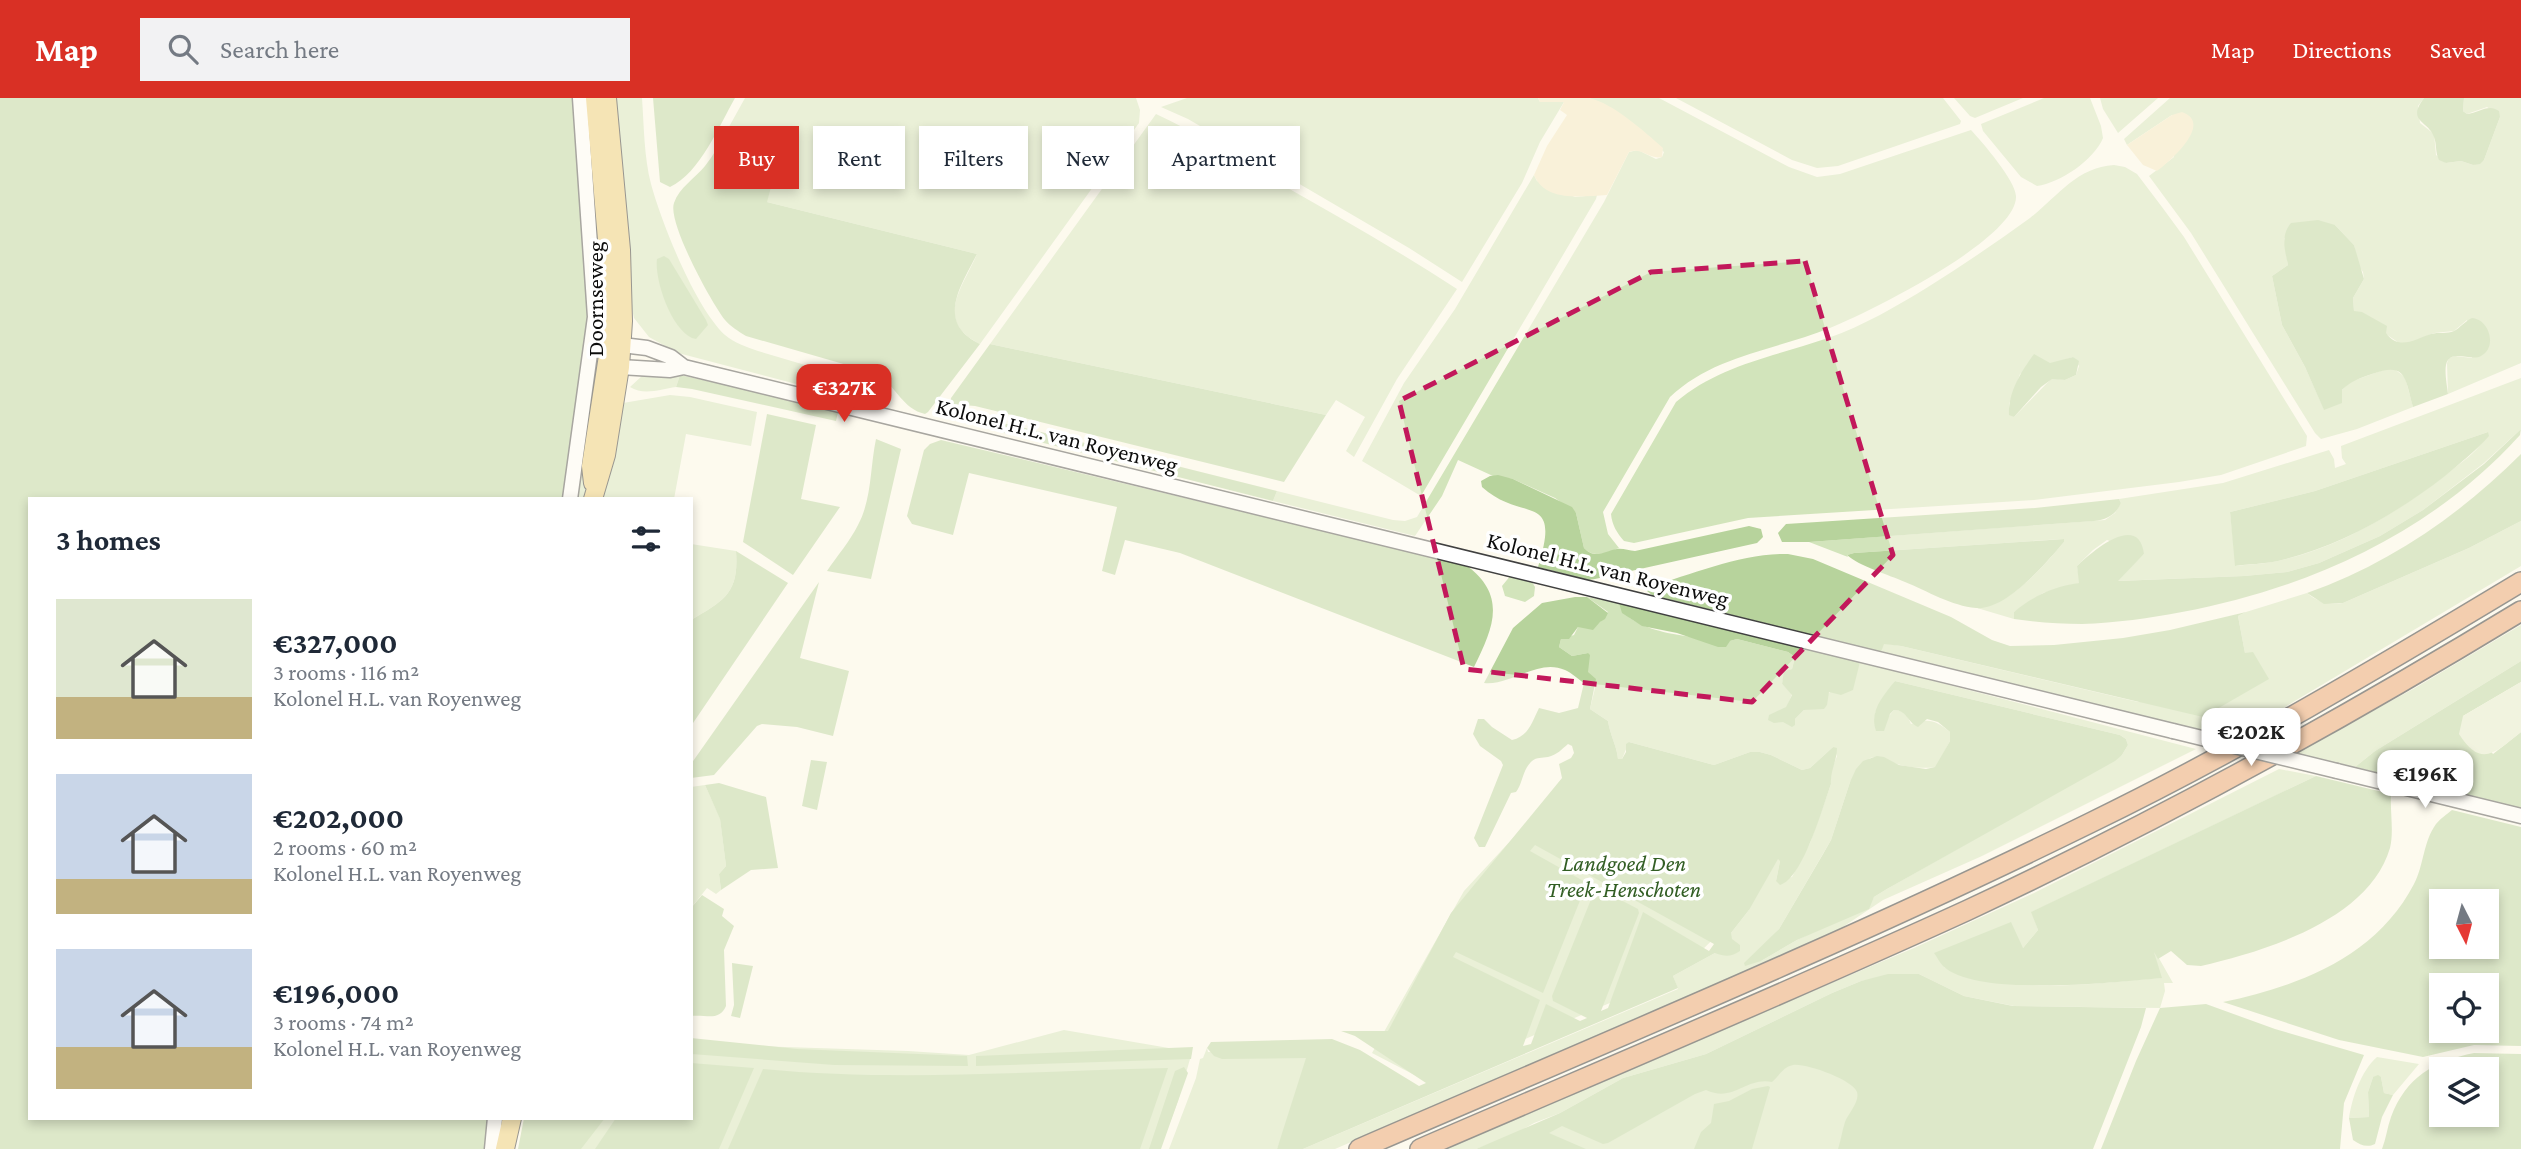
<!DOCTYPE html>
<meta charset="utf-8">
<style>
:root{--surface:#fff;--page:#f2f2f3;--text:#1f2937;--muted:#747a83;--accent:#d93025}
body{margin:0;font-family:"Crimson Pro",serif;background:var(--page);color:var(--text);height:100vh;display:flex;flex-direction:column;font-size:26px;white-space:nowrap}
*{box-sizing:border-box;margin:0}
p{font-size:23px;color:var(--muted)}
.icon{flex:none;width:38px;height:38px;fill:none;stroke:currentColor;stroke-width:2;stroke-linecap:round;stroke-linejoin:round}
.map{position:relative;flex:1;overflow:hidden}
.details{position:absolute;left:28px;top:399px;width:665px;height:623px;display:flex;flex-direction:column;background:var(--surface);border-radius:0px;box-shadow:0 4px 10px #0003}
.details>*{flex:none}
.hud{position:absolute;left:714px;top:28px;width:665px;height:63px;display:flex;gap:14px}
.needle{width:46px;rotate:174deg}
.tools{position:absolute;left:2429px;top:791px;display:grid;gap:14px}
.tools a{display:grid;place-items:center;width:70px;height:70px;border-radius:0px;background:var(--surface);box-shadow:0 4px 10px #0003;font-size:35px}
.price{position:absolute;translate:-50% -60px;padding:0 16px;border-radius:14px;background:#fff;color:#222;font-size:23px;line-height:46px;filter:drop-shadow(0 2px 4px #0008)}
.price::after{content:'';position:absolute;left:50%;top:42px;width:21px;height:16px;margin-left:-10px;background:inherit;clip-path:polygon(0 0,100% 0,50% 100%)}
.price.selected{background:var(--accent);color:#fff}
ul{padding:0;list-style:none}
li{display:flex;align-items:center;gap:21px;height:175px;padding:0 28px}
li span{display:grid;place-items:center;flex:none;width:196px;height:140px;border-radius:0px;color:#555}
li>.icon{margin-inline-start:auto}
span .icon{width:84px;height:84px;fill:#fffc;stroke-width:1}
li b{font-size:30px}
h2{display:flex;justify-content:space-between;align-items:center;height:84px;padding:0 28px;font-size:30px}
.chip{padding:0 24px;border-radius:0px;background:var(--surface);box-shadow:0 4px 10px #0003;font-size:24px;line-height:63px}
.chip.selected{background:var(--accent);color:#fff}
header{display:flex;align-items:center;gap:42px;box-sizing:border-box;height:98px;padding:0 35px;background:var(--accent);color:#fff}
header strong{font-size:33px}
nav{display:flex;gap:38px;margin-inline-start:auto;font-size:24px}
.search{width:490px;height:63px;background:var(--page);display:flex;align-items:center;gap:18px;box-sizing:border-box;padding:0 24px;border-radius:0px;color:var(--muted);font-size:26px}
.map>svg:first-child{display:block}
</style>
<header>
<strong>Map</strong>
<div class="search"><svg class="icon" aria-label="search" viewBox="0 0 24 24"><circle cx="10" cy="10" r="6"/><path d="M15 15l6 6"/></svg>Search here</div>
<nav><a>Map</a><a>Directions</a><a>Saved</a></nav>
</header>
<div class="map">
<svg width="2521" height="1051" viewBox="0 0 2521 1051">
<rect width="100%" height="100%" fill="#fdfaee"/>
<!-- green -->
<path fill="#d2e4bb" fill-rule="evenodd" d="M615,0H642C644,28 644,59 651,86C662,126 695,209 725,237C734,245 747,249 758,253L876,288L887,298V306L842,298L678,255L649,239L634,220L631,207L622,62Z
M745,0H1136L1140,12L1139,25L980,246C933,223 963,189 977,156L767,104V100L746,76L759,53L725,36Z
M1187,0H1538L1540,4H1564L1540,44L1522,85L1462,184L1409,150L1188,21L1161,9Z
M1589,0H1659L1789,69L1817,79L1840,76L1971,32C1983,45 2015,82 2016,98C2018,141 1867,215 1830,230C1776,252 1714,257 1670,299L1603,414L1608,436L1619,450C1607,455 1595,461 1584,450L1576,415L1555,400L1513,381L1493,378L1458,362L1442,398L1415,438L1273,403L1277,393L1393,422L1405,423L1417,419L1604,104L1629,54L1638,52L1656,61L1662,59L1664,54L1606,8Z
M1676,0H1943L1961,23L1960,26L1838,68L1817,70L1792,62Z
M1954,0H2023L1975,20L1970,18Z
M2044,0H2090L2101,28L2103,40C2094,62 2060,85 2037,88L2021,79L1983,33L1981,26Z
M2100,0H2158L2118,35L2103,11Z
M2170,0H2424L2418,8L2420,25L2434,36L2436,57L2446,65L2461,63L2473,67L2484,62L2500,19L2487,9L2467,16L2463,13L2464,0H2521V265L2448,296L2447,265L2449,260L2455,258L2472,260L2467,222L2454,233L2434,235L2410,245H2399L2354,214L2353,200L2364,181L2363,174L2358,167L2354,147L2335,127L2284,140L2288,167L2272,178L2282,227L2305,269L2324,311L2350,284L2386,271L2393,270L2405,279L2413,309L2357,331L2321,341L2315,335L2191,135L2149,78L2174,59L2172,17L2127,47L2124,41Z
M1156,16C1194,33 1227,56 1263,76C1329,113 1394,150 1457,191L1397,281L1354,359L1346,353L1365,319L1336,302L1326,317L990,246Z
M2114,67L2125,69L2137,76L2162,109L2184,139L2307,338L2306,348L2221,377L2179,384L2034,402L1748,420L1634,445L1624,443C1617,435 1612,427 1611,416L1676,304C1719,267 1776,258 1828,240C1863,228 1897,208 1928,189C1963,167 1997,144 2030,120C2057,99 2077,69 2114,67ZM2073,259L2079,268L2076,277L2065,282L2052,280L2014,319L2009,316V306L2020,276Z
M1534,77L1537,83L1575,99L1597,97L1596,101L1421,398L1362,363L1404,285L1455,211Z
M643,277H680L676,289C661,291 644,298 630,289Z
M2521,280V331L2484,365L2423,412L2380,438L2319,465L2287,474L2244,478L2116,483L2144,456L2107,442L2093,452L2077,468L2080,485L2043,495L2014,514V521L1977,510C2014,504 2041,471 2064,444L2063,441L1854,455L1847,457L1848,459L1809,444L2105,422L2115,415L2121,405L2119,401L2223,385L2329,352L2334,361L2335,370L2346,366L2342,360L2341,348ZM2488,334C2481,352 2463,363 2448,375C2398,414 2341,449 2278,463C2264,466 2250,466 2236,468L2230,414L2315,393Z
M592,294L598,295L587,401H575L589,295Z
M670,297L690,299L757,314L751,348L686,336L674,401H602L618,318L623,305Z
M2521,423V468L2233,640L1881,554L1883,545L1901,548L2138,604L2245,555L2238,518L2246,514L2307,495C2317,504 2330,507 2343,505L2469,450Z
M691,446L736,453C739,495 725,502 691,522Z
M1511,477L1531,482L1535,489L1534,498L1525,504L1505,498L1502,488Z
M1587,499L1619,505C1630,538 1701,539 1730,543L1737,541L1788,554L1795,559L1792,571L1785,573L1782,586L1792,596L1787,609L1779,614L1795,621L1804,612L1827,607V596L1855,578L1860,564L2196,651L1982,758L1883,802L1834,835L1335,1051H1303L1678,891L1673,878L1715,855L1731,841V835L1749,812L1748,807L1696,858L1631,896L1426,983L1372,955L1464,793L1563,686L1811,699L1780,763L1776,783L1792,779L1810,745L1831,686L1830,676L1837,658L1833,649L1810,670L1802,672L1771,657L1760,654H1750L1714,667L1629,644L1622,661H1618C1617,648 1610,637 1608,623L1590,611L1596,586L1587,574L1588,555L1572,558L1559,549L1561,541L1574,537L1578,529L1600,524L1608,514ZM1895,583L2120,637L2126,641L2128,647L2122,657L1887,791L1874,799L1870,806L1797,842L1761,863L1770,841L1779,831L1831,742L1850,684L1870,660C1882,657 1886,662 1897,666C1906,669 1926,671 1936,669L1950,643V634C1935,622 1929,620 1911,626C1907,617 1904,612 1894,612L1876,633L1875,615Z
M2521,527V563L2375,653L2355,669L2295,655L2415,590Z
M2279,671L2316,678L2032,814L2038,832L2023,850L1944,869C2005,899 2095,885 2161,880L2152,848L2173,885H2164L2165,893L2160,910L2014,908L1964,898L1919,876L1861,883L1832,895L1706,956L1623,980L1560,1015L1534,1025L1511,1038L1476,1051H1440L1914,850L2034,795Z
M705,687L720,720L726,768L719,776L721,792L716,796L707,790L691,810V689Z
M1064,932L1192,954L1178,1003L1160,1051H561L578,1020H691V946L908,953L969,957Z
M1811,940L1920,1051H1543L1528,1040L1646,989Z
M1317,949L1277,1051H1169L1196,980L1200,961L1203,960L1207,950L1208,954Z
M2377,959L2419,966L2393,997L2384,995L2381,979H2373L2368,994L2369,1019L2349,1020C2352,1000 2361,973 2377,959Z"/>
<!-- forest -->
<path fill="#b7d39c" fill-rule="evenodd" d="M0,0H575L591,210L567,401H30V1020H493L486,1051H0Z
M653,0H735C719,28 700,75 670,89L660,84Z
M2424,0H2464L2463,13L2467,16C2479,15 2488,5 2499,13L2500,19L2484,62L2480,66L2473,67L2461,63L2446,65L2439,62C2435,54 2437,47 2434,39C2428,22 2406,24 2424,0Z
M725,36L759,54L746,77L747,80L771,89L767,104L977,156C961,188 935,224 980,246L928,314L925,316C903,311 896,289 878,276L746,238C738,233 731,229 725,222C711,204 667,124 674,105C679,90 695,80 705,68C713,58 719,47 725,36Z
M2318,122L2335,127L2354,147L2364,181L2353,200L2354,213L2362,214L2387,228L2386,235C2399,253 2415,241 2431,236C2438,234 2447,236 2454,233C2460,230 2465,223 2472,220C2489,221 2498,249 2481,258C2472,263 2455,253 2448,262C2443,268 2447,287 2448,296L2413,309C2405,281 2407,263 2372,276C2360,280 2351,283 2342,292V305L2324,312L2305,269L2282,227L2272,178L2288,167C2285,152 2280,138 2291,125Z
M664,158L669,161L706,222L708,227L696,241C673,237 654,182 657,161Z
M990,246L1326,317L1284,384L975,308L950,306L951,300Z
M2034,256L2050,265L2073,259L2079,263L2076,277L2065,282L2052,281L2041,289L2014,319L2009,317C2008,294 2021,274 2034,256Z
M680,277L835,311L838,314L836,323L692,291L676,289Z
M954,315L1021,329L1277,393L1273,403L941,319L943,316Z
M767,316L816,327L801,401L840,409L793,477L743,444Z
M2521,331L2520,337C2432,435 2309,490 2182,514C2150,520 2116,525 2082,526C2059,526 2036,524 2014,521V514C2033,498 2055,488 2079,485L2077,468C2091,454 2139,413 2144,456L2118,483L2244,478L2287,474L2319,465L2380,438L2423,412L2484,366Z
M2488,334L2489,338C2476,353 2460,365 2445,378C2396,416 2339,449 2278,463C2264,466 2249,466 2235,468L2230,414L2315,393Z
M876,341L901,351L871,481L827,473C837,458 850,443 858,427C872,401 870,369 876,341Z
M941,342L1466,467C1508,498 1493,530 1474,569L1180,455L1125,442L1115,477L1102,473L1117,409L969,375L953,437L912,426L907,418L924,352L930,346Z
M2521,356V423L2469,450L2343,505L2324,506L2307,495C2389,466 2460,417 2521,356Z
M1498,377L1513,381L1572,409L1576,415L1584,450C1596,462 1604,453 1617,451C1623,450 1629,453 1635,453L1749,428L1761,431L1763,439L1757,445L1595,481L1589,482L1538,469C1562,392 1523,426 1482,389L1481,383L1490,378Z
M2119,401L2121,405C2116,417 2106,422 2094,423L1809,444H1782L1778,435L1786,426L2035,410Z
M2064,441V444C2046,465 2006,513 1976,510C1952,508 1927,493 1905,484C1889,477 1859,468 1847,457L1854,455Z
M736,453L788,485L691,628V522C725,502 739,495 736,453Z
M1788,456L1813,461L1951,519L1992,542L2010,548L2054,547L2123,540L2170,532L2246,514L2238,518L2245,555L2253,554L2269,581L2203,619L1901,548L1884,546L1881,554L1652,497L1647,493L1649,489C1693,476 1742,455 1788,456Z
M819,484L800,560L849,573L833,638L797,629L762,626L757,628L714,677L691,680V666Z
M1575,499H1587L1608,515L1605,521L1600,524L1593,532L1578,529L1569,541H1561L1559,549L1572,558L1588,555L1590,557L1588,574L1596,581L1590,611L1608,623C1610,637 1617,648 1618,661H1622L1626,654V646L1629,644L1714,667L1750,654H1760L1771,657L1802,672L1810,670L1833,649L1837,650C1837,663 1830,673 1831,686C1823,708 1803,781 1780,787L1776,783L1780,763L1778,761L1749,812L1731,835L1732,841L1740,847V853C1730,859 1726,859 1715,855L1673,878L1678,890L1303,1051H1277L1306,960L1222,961L1214,958L1207,950L1211,944L1332,941L1360,952L1419,988L1426,985L1355,938L1341,933H1388L1451,815L1562,680L1559,666L1571,660L1574,655L1572,648L1568,646C1562,651 1557,657 1548,659C1542,660 1537,659 1532,663C1522,672 1523,685 1516,694L1511,695L1485,749H1479L1474,740L1503,667L1501,663L1480,648L1473,636L1478,621H1484L1492,629L1512,642C1529,638 1532,624 1539,610L1559,615L1578,610L1584,585C1578,581 1572,575 1565,572C1538,560 1511,588 1484,585L1513,530L1542,505ZM1535,747L1714,846L1709,853L1643,814L1608,910L1601,913L1639,815L1638,811L1596,789L1552,898L1553,903L1587,920L1580,923L1546,906L1531,946L1523,948L1540,902L1453,859L1456,854L1543,895L1587,785L1530,753Z
M1619,505L1860,564L1853,592L1841,597L1829,594L1827,607L1824,611L1804,612L1795,621V627L1792,629L1783,624L1774,625L1768,622L1769,617L1786,609L1792,597L1782,586L1784,573L1792,571L1795,559L1788,554L1737,541L1730,543L1726,549H1718L1677,535L1642,528L1622,515Z
M2521,563V584L2463,618L2493,656L2521,634V710L2355,669L2375,653Z
M1895,583L2120,637L2126,641L2128,647L2122,657L2115,663L1887,791L1874,799L1869,811L1797,842L1761,863L1745,868L1744,865L1779,831L1823,756L1831,742L1850,684L1856,671L1863,663L1877,658L1884,659L1899,667L1926,671L1935,669L1950,643V634L1938,624L1927,621L1918,629C1907,624 1907,612 1894,612L1890,616L1884,633H1876C1869,613 1883,598 1895,583Z
M811,662L827,664L817,712L802,708Z
M2316,678L2391,696C2390,713 2394,734 2390,750C2369,822 2265,853 2201,868L2187,867L2171,853L2158,861L2154,854L2162,880C2116,884 1976,900 1943,868C1940,865 1937,859 1934,855L2011,824L2023,850L2038,832L2031,814Z
M719,685L766,699L778,770L751,772L721,792L719,776L726,768L720,721L705,687Z
M2452,712L2521,729V948L2474,947L2423,959L2339,942L2223,904C2299,888 2376,859 2414,786C2424,767 2423,744 2436,726C2441,720 2446,717 2452,712ZM2487,803V849H2441V803ZM2441,887H2487V933H2441Z
M702,797L724,811L722,818L734,828L724,852L726,908C719,924 706,916 691,918V810Z
M732,865L753,868L740,920L731,918L734,907Z
M1888,876H1919L1964,898L2013,908L2146,910L2141,929L2093,1051H1838C1841,1042 1842,1033 1845,1024C1848,1016 1860,1004 1857,994C1853,982 1806,965 1793,967C1783,969 1779,978 1772,984C1745,979 1734,1005 1706,992L1695,996L1608,1045L1603,1046L1562,1028L1549,1035L1586,1051H1476L1560,1015L1623,980L1706,956L1832,895L1861,883Z
M2206,906L2275,931L2364,957L2344,1005L2340,1051H2101L2136,963L2160,910Z
M691,940L797,951L967,958L968,968L834,967L691,956Z
M1193,949L1191,961L976,968V958Z
M2474,955L2521,956V1051H2382C2386,1041 2387,1030 2391,1019C2406,979 2434,963 2474,955ZM2441,971H2487V1017H2441Z
M691,965L754,970L719,1051H595L616,1020H691Z
M1184,969L1188,975L1161,1051H1149L1175,973Z
M1168,970L1140,1051H728L763,971C898,984 1033,973 1168,970Z
M2378,977L2381,979L2384,995L2393,997L2382,1019L2375,1046C2367,1050 2360,1047 2353,1042L2349,1020L2369,1019L2368,994L2373,979Z
M1768,988L1770,989L1752,1051H1694L1701,1034L1711,1025L1714,1006L1729,1003L1752,991Z
M524,1020H605L581,1051H518Z"/>
<!-- sand -->
<path fill="#f4e7bf" d="M1538,0C1554,0 1574,0 1589,0C1613,5 1645,34 1663,50L1662,59C1649,62 1642,49 1629,54L1607,97C1583,98 1546,105 1534,77L1547,48L1567,17L1560,12L1564,4H1540Z
M2182,14C2214,25 2170,63 2157,73L2143,67L2127,47L2172,17Z"/>
<!-- pitch -->
<path fill="#e2eccc" d="M2521,584V634C2496,654 2481,671 2459,636L2463,618Z"/>
<g fill="none" stroke-linecap="round" stroke-linejoin="round">
<defs>
<path id="minor" d="M592,249L609,251L622,247L647,250L671,259L684,269L2173,633
M615,261L620,269L670,272L684,269
M570,401L595,219L580,0
M2337,673L2521,718
M492,1051L495,1020"/>
<path id="major" d="M593,385L591,368L609,251L610,223L608,153L595,0
M593,401L606,357L620,269L623,223L621,152L607,0
M505,1051L512,1020"/>
<path id="highway" d="M1359,1051C1604,945 1850,843 2090,725C2238,653 2380,569 2521,484
M1420,1051C1603,972 1787,895 1968,812C2158,723 2342,622 2521,513"/>
</defs>
<!-- minor casing -->
<use href="#minor" stroke="#404040" stroke-width="17"/>
<!-- major casing -->
<use href="#major" stroke="#1e1e1e" stroke-width="20"/>
<!-- highway casing -->
<use href="#highway" stroke="#1e1e1e" stroke-width="22"/>
<!-- minor -->
<use href="#minor" stroke="#fff" stroke-width="14"/>
<!-- major -->
<use href="#major" stroke="#ebc970" stroke-width="18"/>
<!-- highway -->
<use href="#highway" stroke="#e69a63" stroke-width="19"/>
<defs>
<path id="minor-bridge" d="M2173,633L2337,673"/>
</defs>
<!-- minor-bridge casing -->
<use href="#minor-bridge" stroke="#404040" stroke-width="17" stroke-linecap="butt"/>
<!-- minor-bridge -->
<use href="#minor-bridge" stroke="#fff" stroke-width="14"/>
</g>
<!-- marked area -->
<path d="M0 0H2521V1051H0ZM1805,163L1893,457L1752,604L1464,571L1399,303L1651,174Z" fill="#fdfaee" fill-opacity=".55" fill-rule="evenodd"/>
<path fill="none" stroke="#c2185b" stroke-width="5" stroke-dasharray="14 9" stroke-linejoin="round" d="M1805,163L1893,457L1752,604L1464,571L1399,303L1651,174Z"/>
<g text-anchor="middle" stroke-width="7" stroke-linejoin="round" paint-order="stroke">
<!-- street labels -->
<g font-size="23" fill="#0d0d0d" stroke="#fff">
<text transform="translate(595 201) rotate(-90)" y="8">Doornseweg</text>
<text transform="translate(1057 337) rotate(14)" y="8">Kolonel H.L. van Royenweg</text>
<text transform="translate(1608 471) rotate(14)" y="8">Kolonel H.L. van Royenweg</text>
</g>
<!-- park labels -->
<g font-size="23" font-style="italic" fill="#325e24" stroke="#fff">
<text x="1624" y="773">Landgoed Den<tspan x="1624" dy="26">Treek-Henschoten</tspan></text>
</g>
</g>
</svg>
<div class="tools">
<a><svg class="needle" viewBox="-14 -14 28 28"><path d="M0-13l5 13h-10z" fill="#e53935"/><path d="M0 13l5-13h-10z" fill="#747a83"/></svg></a>
<a><svg class="icon" aria-label="locate" viewBox="0 0 24 24"><circle cx="12" cy="12" r="6"/><path d="M12 2v4M12 18v4M2 12h4M18 12h4"/></svg></a>
<a><svg class="icon" aria-label="layers" viewBox="0 0 24 24"><path d="M12 4l9 5-9 5-9-5zM3 14l9 5 9-5"/></svg></a>
</div>
<b class="price selected" style="left:844px;top:326px">€327K</b>
<b class="price" style="left:2251px;top:670px">€202K</b>
<b class="price" style="left:2425px;top:712px">€196K</b>
<div class="hud">
<a class="chip selected">Buy</a>
<a class="chip">Rent</a>
<a class="chip">Filters</a>
<a class="chip">New</a>
<a class="chip">Apartment</a>
</div>
<section class="details">
<h2>3 homes<svg class="icon" aria-label="filters" viewBox="0 0 24 24"><path d="M4 7h16M4 17h16"/><circle cx="9" cy="7" r="2"/><circle cx="15" cy="17" r="2"/></svg></h2>
<ul>
<li><span style="background:linear-gradient(#dfe7d0 70%,#c2b280 0)"><svg class="icon" aria-label="home" viewBox="0 0 24 24"><path d="M3 11l9-7 9 7M6 9v11h12V9"/></svg></span><div><b>€327,000</b><p>3 rooms · 116 m²</p><p>Kolonel H.L. van Royenweg</p></div></li>
<li><span style="background:linear-gradient(#c9d6e8 75%,#c2b280 0)"><svg class="icon" aria-label="home" viewBox="0 0 24 24"><path d="M3 11l9-7 9 7M6 9v11h12V9"/></svg></span><div><b>€202,000</b><p>2 rooms · 60 m²</p><p>Kolonel H.L. van Royenweg</p></div></li>
<li><span style="background:linear-gradient(#c9d6e8 70%,#c2b280 0)"><svg class="icon" aria-label="home" viewBox="0 0 24 24"><path d="M3 11l9-7 9 7M6 9v11h12V9"/></svg></span><div><b>€196,000</b><p>3 rooms · 74 m²</p><p>Kolonel H.L. van Royenweg</p></div></li>
</ul>
</section>
</div>
